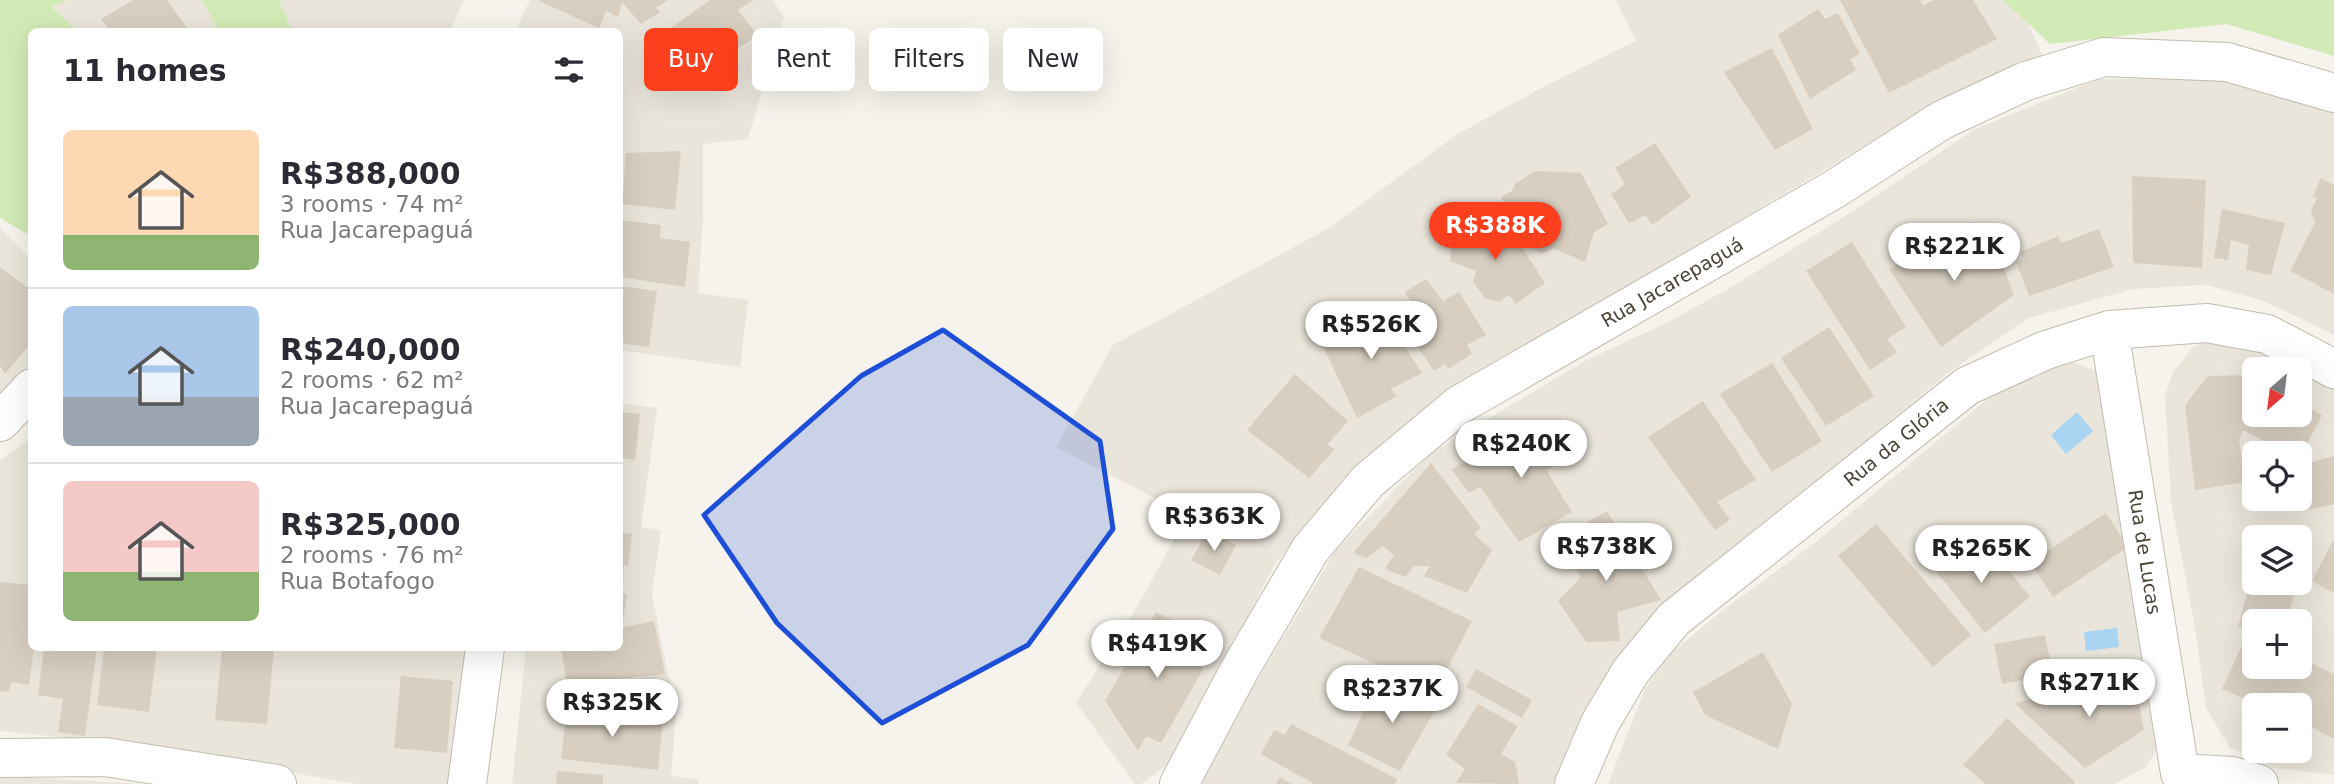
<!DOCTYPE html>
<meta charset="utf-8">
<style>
:root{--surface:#fff;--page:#f2f2f3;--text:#2b2b33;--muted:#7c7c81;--line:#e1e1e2;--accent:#fc3f1d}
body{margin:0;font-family:"DejaVu Sans",sans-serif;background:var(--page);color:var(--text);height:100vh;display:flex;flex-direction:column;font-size:26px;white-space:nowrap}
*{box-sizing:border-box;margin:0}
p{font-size:23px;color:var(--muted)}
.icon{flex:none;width:38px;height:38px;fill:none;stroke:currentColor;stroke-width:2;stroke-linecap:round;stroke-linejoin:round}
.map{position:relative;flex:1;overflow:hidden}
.panel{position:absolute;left:28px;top:28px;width:595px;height:623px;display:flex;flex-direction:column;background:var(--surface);border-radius:10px;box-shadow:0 7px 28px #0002}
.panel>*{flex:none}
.top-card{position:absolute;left:644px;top:28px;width:665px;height:63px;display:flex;gap:14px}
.needle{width:46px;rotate:208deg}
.controls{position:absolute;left:2242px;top:357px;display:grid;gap:14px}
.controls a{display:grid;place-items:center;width:70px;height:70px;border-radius:10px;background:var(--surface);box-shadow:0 7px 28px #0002;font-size:35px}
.price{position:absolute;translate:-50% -60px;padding:0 16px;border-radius:24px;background:#fff;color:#222;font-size:23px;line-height:46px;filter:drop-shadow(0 2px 4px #0008)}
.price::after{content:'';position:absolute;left:50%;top:42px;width:21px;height:16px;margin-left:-10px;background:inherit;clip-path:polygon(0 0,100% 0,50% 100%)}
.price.current{background:var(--accent);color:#fff}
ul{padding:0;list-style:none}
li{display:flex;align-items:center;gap:21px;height:175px;padding:0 35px}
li+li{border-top:2px solid var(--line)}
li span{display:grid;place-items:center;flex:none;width:196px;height:140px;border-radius:10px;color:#555}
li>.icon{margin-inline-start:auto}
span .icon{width:84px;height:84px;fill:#fffc;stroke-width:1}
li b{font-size:30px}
h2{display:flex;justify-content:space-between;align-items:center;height:84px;padding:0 35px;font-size:30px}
.tag{padding:0 24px;border-radius:10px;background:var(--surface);box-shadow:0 7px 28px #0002;font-size:24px;line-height:63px}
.tag.current{background:var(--accent);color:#fff}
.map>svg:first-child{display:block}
</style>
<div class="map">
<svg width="2334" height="784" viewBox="0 0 2334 784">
<rect width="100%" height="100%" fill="#f6f3ec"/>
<!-- residential -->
<path fill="#eae5da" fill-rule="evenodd" d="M68,0H202L219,31H77L51,5Z
M279,0H464L450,31L443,32L292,31Z
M530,0H773L784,17L748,139L703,144V218L698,293L748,300L740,367L620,350V32H515Z
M1616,0H2018L2043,57L1899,125L1640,280L1329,502L1276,562L1174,760L1141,784H1135L1076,703L1140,602L1187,515L1056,447L1113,345L1329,228L1456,135L1541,88L1636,41Z
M2099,79H2232L2334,113V335L2264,301L2207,285L2133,289L2029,318L1948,373L1729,555L1566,784H1200L1247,697L1336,550L1431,453L1587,360L1666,323L1728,289L1847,215L1975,129Z
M0,227L32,261L31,378L0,412Z
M2217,337L2255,346L2334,387V775L2275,768L2230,748L2206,708L2196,633L2171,501L2165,395L2173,372L2193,347ZM2254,369H2300V415H2254ZM2254,453H2300V499H2254ZM2254,537H2300V583H2254ZM2254,621H2300V667H2254ZM2254,705H2300V751H2254Z
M2072,362L2101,372L2158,748L2145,768L2114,784H1608L1645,689L1670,654L1721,612L1816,542L1991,396L2028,371Z
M620,403L657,408L641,527L661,530L652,594L676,714L671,776L698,779V784H512L526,648H620Z
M31,438L32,648H473L457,784H357L203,757L88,740L0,731V460Z
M0,776L89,781L143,784H0Z"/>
<!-- green -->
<path fill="#d2eab5" d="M0,0H68L51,6L77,31L32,32L31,236L0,218Z
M202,0H279L292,31H219Z
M2003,0H2334V56L2226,24L2050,44Z"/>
<!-- water -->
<path fill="#a9d4f2" d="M2077,412L2093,431L2066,454L2051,435Z
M2117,628L2119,647L2086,651L2084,632Z"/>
<!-- building -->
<path fill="#d8cfc1" d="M133,0H167L190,32H111L101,19Z
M537,0H668L656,8L660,12L641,24L622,2L618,17L606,11L599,28Z
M710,0H753L738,10L758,36L701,71L667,31Z
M1840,0H1920L1923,5L1935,0H1973L1997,39L1889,93Z
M1818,9L1825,19L1838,13L1860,54L1850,59L1856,70L1810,99L1778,35Z
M1772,48L1813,129L1775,150L1724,72Z
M1655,143L1691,197L1652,225L1646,215L1629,223L1611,194L1625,184L1615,168Z
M681,151L675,210L622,204L626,153Z
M1535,171L1581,173L1608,224L1594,232L1585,262L1553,248L1542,254L1531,247L1520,229L1526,225L1516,208L1507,207L1501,197L1512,191L1515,184Z
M2132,176L2206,180L2202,268L2133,263Z
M2321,178L2334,185V294L2290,271L2315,223L2311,210L2317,198L2313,196Z
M2222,209L2285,223L2271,275L2246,270L2249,245L2231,240L2228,260L2214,258Z
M620,220L661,225L660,238L690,242L685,287L620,277Z
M1455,221L1498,230L1508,225L1545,283L1516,304L1509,295L1499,302L1485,298L1473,282L1476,271L1450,261Z
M1971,222L1987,248L1995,245L2014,295L1941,347L1889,269Z
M2099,229L2114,267L2029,296L2016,262L2023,259L2020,252L2058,236L2061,243Z
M1852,242L1906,327L1887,339L1897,352L1870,370L1806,271Z
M0,267L32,291V342L5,374L0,366Z
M1426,279L1443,301L1459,292L1486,335L1467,345L1472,354L1448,369L1445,364L1434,371L1402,324L1418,315L1405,292Z
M620,286L657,291L649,347L620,343Z
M1376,302L1422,373L1391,389L1397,396L1357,418L1323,346L1349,332L1356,313Z
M1829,327L1874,396L1826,426L1781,358Z
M1772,363L1822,441L1772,472L1720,394Z
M1295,374L1348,421L1327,445L1335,449L1309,478L1247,430Z
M2252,375L2254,376V415H2300V402L2322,415L2300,458V453H2287L2243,430L2239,441L2246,482L2195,490L2185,405L2208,376Z
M1703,401L1756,480L1717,502L1730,520L1715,530L1648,437Z
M620,412L640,414L635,460L620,458Z
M1550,422L1574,456L1546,470L1572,512L1519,542L1480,487L1469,493L1451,469Z
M2334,456V504L2299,512L2296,499H2300L2301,465Z
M1431,463L1481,528L1474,534L1492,550L1467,593L1424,576L1430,566H1414L1405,577L1385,569L1394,555L1383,546L1366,558L1353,553Z
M1607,511L1661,600L1617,612L1620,641L1586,642L1558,601L1581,577L1572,564L1593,548L1579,527Z
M2106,513L2128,547L2053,597L2030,562Z
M1876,524L1971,635L1933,667L1838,556Z
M1208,530L1236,545L1220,575L1191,560Z
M620,532L632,534L628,566L624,565L623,586H620Z
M1964,539L1986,567L1998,556L2030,597L1985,633L1931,565Z
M2334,539V593L2312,581Z
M1359,567L1472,621L1435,691L1319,638Z
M2253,571L2254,583H2298L2286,621H2254V632L2238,627Z
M0,582L32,585V648H34L29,685L11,682L9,692L0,691Z
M620,593L627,594L623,622L620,623Z
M1156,612L1210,639L1196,663L1204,668L1161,743L1146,736L1138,751L1105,701Z
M654,621L665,674L567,684L561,648H620V628Z
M2045,635L2053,674L2002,684L1994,644Z
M2243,643L2254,644V667H2300V658L2334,674V739L2300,721V705H2261L2222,689Z
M44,648H97L85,736L58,732L63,699L38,695Z
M104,648H157L149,712L97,705Z
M222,648H274L267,724L215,720Z
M1763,652L1792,704L1778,749L1705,715L1693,692Z
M1476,669L1532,700L1522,718L1466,687Z
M401,676L453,681L447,753L394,748Z
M2134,679L2144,730L2085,768L2014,703Z
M1378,680L1438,705L1400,771L1348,745Z
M1478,704L1518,726L1501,754L1515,762L1519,784L1456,783L1465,769L1446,755Z
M567,707L663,718L658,770L561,759Z
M2007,718L2075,782L2073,784H1986L1963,765Z
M1291,724L1397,779L1395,784H1314L1261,754L1274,730L1285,735Z
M557,771L603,775V784H556Z
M1280,777L1292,784H1276Z"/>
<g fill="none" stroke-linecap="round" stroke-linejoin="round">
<defs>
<path id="minor" d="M2109,330L2180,773
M0,422L32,388
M0,758L105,757L277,784
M2180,773L2232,776L2259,784
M467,784L485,648
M1179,784L1240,669L1310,550L1368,481L1459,405L1833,190L1942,120L2026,81L2104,57L2227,62L2334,93
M1574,784L1600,723L1631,671L1674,619L1967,386L2046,350L2109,330L2207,323L2267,334L2334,369"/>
</defs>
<!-- minor casing -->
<use href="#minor" stroke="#c2bbae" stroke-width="40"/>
<!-- minor -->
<use href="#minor" stroke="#fff" stroke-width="38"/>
</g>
<!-- marked area -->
<path fill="#1d4ed8" fill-opacity="0.2" stroke="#1d4ed8" stroke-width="5" stroke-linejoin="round" d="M943,330L1100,441L1113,529L1028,645L882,723L777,623L704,515L861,376Z"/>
<g text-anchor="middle" stroke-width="7" stroke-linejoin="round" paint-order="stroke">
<!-- street labels -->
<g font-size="19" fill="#4b4439" stroke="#fff">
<text transform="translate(1672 282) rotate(-30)" y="7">Rua Jacarepaguá</text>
<text transform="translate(1896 442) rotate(-39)" y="7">Rua da Glória</text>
<text transform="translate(2145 552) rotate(81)" y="7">Rua de Lucas</text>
</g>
</g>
</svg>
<div class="controls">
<a><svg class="needle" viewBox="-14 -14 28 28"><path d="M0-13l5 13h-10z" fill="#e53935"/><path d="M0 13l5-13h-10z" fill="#7c7c81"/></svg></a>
<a><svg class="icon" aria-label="locate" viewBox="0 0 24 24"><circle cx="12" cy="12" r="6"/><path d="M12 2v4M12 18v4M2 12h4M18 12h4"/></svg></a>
<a><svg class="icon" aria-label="layers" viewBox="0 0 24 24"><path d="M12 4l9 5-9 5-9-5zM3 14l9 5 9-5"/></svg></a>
<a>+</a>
<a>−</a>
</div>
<b class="price current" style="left:1495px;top:262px">R$388K</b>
<b class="price" style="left:1954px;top:283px">R$221K</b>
<b class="price" style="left:1371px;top:361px">R$526K</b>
<b class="price" style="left:1521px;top:480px">R$240K</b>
<b class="price" style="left:1214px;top:553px">R$363K</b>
<b class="price" style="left:1606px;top:583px">R$738K</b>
<b class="price" style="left:1981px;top:585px">R$265K</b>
<b class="price" style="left:1157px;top:680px">R$419K</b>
<b class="price" style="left:2089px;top:719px">R$271K</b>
<b class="price" style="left:1392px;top:725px">R$237K</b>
<b class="price" style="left:612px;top:739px">R$325K</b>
<div class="top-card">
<a class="tag current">Buy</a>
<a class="tag">Rent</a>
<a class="tag">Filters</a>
<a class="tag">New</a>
</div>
<section class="panel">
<h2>11 homes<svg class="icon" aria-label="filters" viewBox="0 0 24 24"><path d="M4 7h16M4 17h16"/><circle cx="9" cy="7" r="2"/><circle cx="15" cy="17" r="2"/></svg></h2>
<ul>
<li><span style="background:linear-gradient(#ffd9b3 75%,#8fb573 0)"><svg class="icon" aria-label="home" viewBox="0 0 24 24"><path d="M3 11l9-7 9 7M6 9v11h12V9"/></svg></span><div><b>R$388,000</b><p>3 rooms · 74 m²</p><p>Rua Jacarepaguá</p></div></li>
<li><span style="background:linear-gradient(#a9c7e8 65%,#9aa5b1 0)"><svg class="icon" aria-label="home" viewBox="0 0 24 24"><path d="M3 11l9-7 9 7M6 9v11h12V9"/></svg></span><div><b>R$240,000</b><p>2 rooms · 62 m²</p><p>Rua Jacarepaguá</p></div></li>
<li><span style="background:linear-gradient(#f6c9c9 65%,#8fb573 0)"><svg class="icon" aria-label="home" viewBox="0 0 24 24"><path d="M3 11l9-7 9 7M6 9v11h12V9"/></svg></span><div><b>R$325,000</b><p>2 rooms · 76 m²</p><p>Rua Botafogo</p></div></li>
</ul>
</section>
</div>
